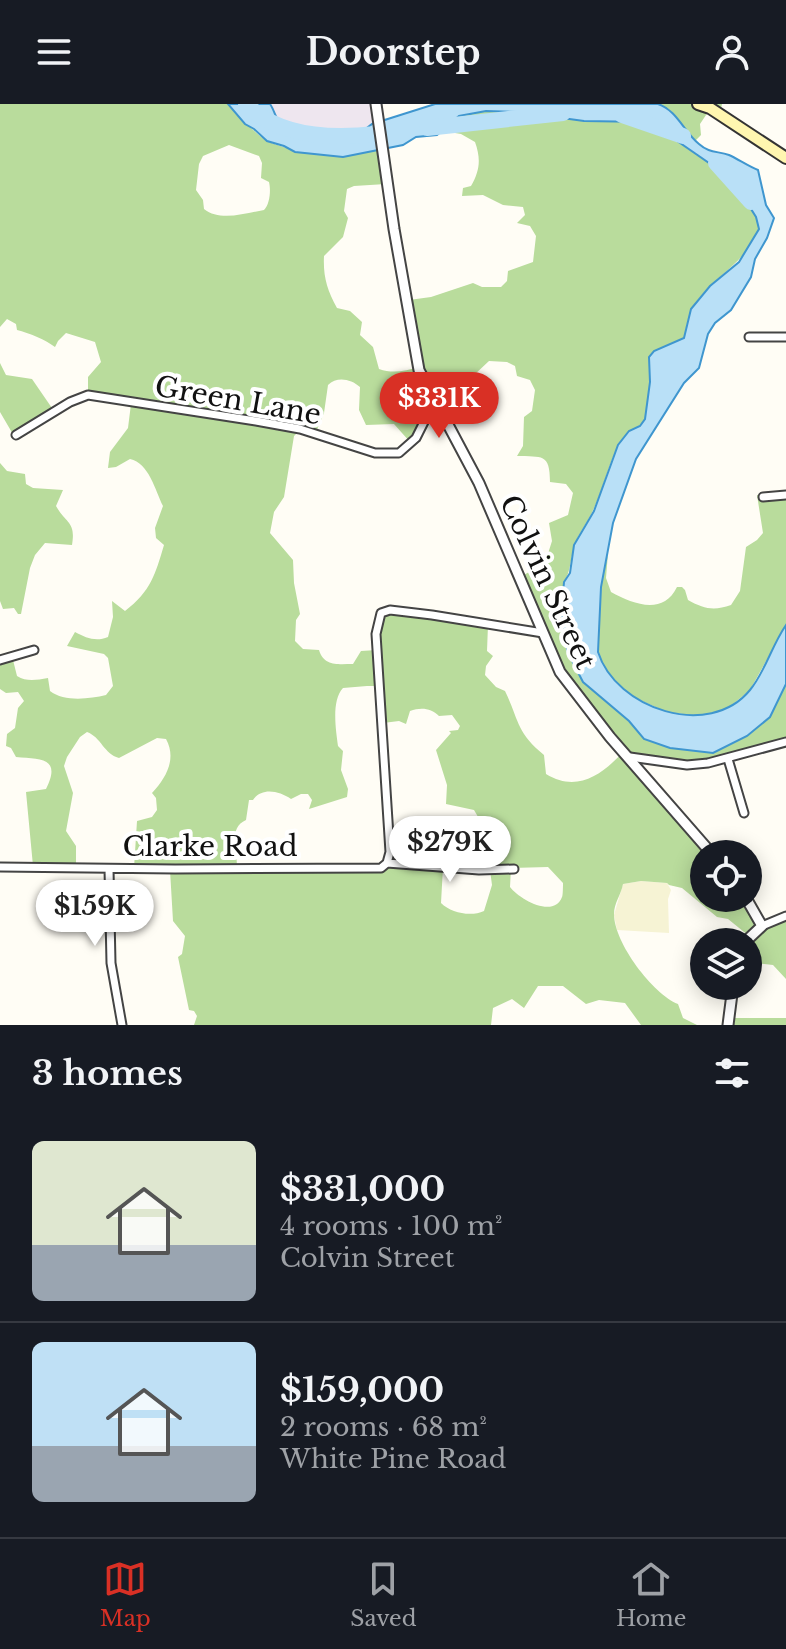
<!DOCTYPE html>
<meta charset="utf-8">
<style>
:root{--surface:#171b24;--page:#20242c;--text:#f1f3f6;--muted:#9ea1a6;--line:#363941;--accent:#d93025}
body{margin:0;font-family:"Libre Baskerville",serif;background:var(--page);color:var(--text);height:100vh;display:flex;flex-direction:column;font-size:30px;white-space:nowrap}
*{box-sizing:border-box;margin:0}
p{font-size:26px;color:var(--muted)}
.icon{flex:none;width:44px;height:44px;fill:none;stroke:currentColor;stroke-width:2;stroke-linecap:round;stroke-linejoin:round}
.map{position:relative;height:921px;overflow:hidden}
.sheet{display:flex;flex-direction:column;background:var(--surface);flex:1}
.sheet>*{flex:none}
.tools{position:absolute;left:690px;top:736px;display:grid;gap:16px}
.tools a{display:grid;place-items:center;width:72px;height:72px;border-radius:50%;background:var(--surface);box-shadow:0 4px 20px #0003;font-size:40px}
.price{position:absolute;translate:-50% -68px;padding:0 18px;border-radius:28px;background:#fff;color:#222;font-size:26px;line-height:52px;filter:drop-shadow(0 2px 4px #0008)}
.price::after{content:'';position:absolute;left:50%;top:48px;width:24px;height:18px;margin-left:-12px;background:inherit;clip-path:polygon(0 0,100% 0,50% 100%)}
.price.active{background:var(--accent);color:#fff}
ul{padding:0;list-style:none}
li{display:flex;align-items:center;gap:24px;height:200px;padding:0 32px}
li+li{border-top:2px solid var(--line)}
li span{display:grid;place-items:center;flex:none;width:224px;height:160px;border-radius:12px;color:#555}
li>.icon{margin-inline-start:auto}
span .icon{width:96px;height:96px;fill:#fffc;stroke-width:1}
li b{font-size:34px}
h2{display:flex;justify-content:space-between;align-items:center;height:96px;padding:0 32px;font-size:34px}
header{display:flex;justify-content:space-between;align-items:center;height:104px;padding:0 32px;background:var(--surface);font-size:36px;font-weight:800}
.tabs{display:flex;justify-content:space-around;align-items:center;height:112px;border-top:2px solid var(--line);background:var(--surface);font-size:22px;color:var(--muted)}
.tabs a{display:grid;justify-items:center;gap:4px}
.tabs .active{color:var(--accent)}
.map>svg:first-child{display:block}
</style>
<header><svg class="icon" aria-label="menu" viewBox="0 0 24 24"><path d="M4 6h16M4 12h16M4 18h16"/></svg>Doorstep<svg class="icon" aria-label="person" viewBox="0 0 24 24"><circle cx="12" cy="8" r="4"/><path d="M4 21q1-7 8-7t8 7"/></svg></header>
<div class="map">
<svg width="786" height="921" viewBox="0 0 786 921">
<rect width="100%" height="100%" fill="#fffdf5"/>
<!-- industrial -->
<path fill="#eee6ef" d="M270,0H377V19L371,20L355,34L297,30L280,21Z"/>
<!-- farmland -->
<path fill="#f6f3d4" d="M641,777L667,779L671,786L668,795L669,829L617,826L614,811L623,780Z"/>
<!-- forest -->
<path fill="#b9dc9c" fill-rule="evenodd" d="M0,0H228C239,13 251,25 265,36C274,41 285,42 295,48L380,46L386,80L354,82L347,85L344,107L348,114L343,133L324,152C323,172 327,186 337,204L350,207L362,218L360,231L373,243L379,265C393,270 405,267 419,263L409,196L431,193L473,179L482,183H501L507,177L508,167L533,158L536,132L530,122L517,119L525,111L523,103L503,101L483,91L462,92L463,84L471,82C480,66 481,55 475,38L461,30L443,27L459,12L486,7L518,8L584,17L647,18L662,24L670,32L732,75L756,113L759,125C747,159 711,173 693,203C688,212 686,224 684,234L654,247C648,269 652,293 645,314C641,326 625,329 619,340C609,358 603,385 594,404C589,417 578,429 574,443C570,456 571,467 564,478L568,549L583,578L629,617L644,635L783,585L786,580V638L708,659L632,654L713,750H704V794H748L761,819L786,811V875L773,861L755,859L748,855L749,832L728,815L717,813L682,784L669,781L667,779L641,777L623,780C621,791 614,799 614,810C614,839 653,890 678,900L683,914L697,921H641L625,899L599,896L586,900L563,882H538L524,904L512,895L493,904L491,921H194L197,912L194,907L189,906L178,853L182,850L185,832L173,817L170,766L134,764L137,717L152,713L157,706L156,694L152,689C166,674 177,655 166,635L157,634L119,654C104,650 101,633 87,628L80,633L67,653L64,662L73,689L66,727L76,742V762H33L26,688L46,685C62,653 40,655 16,653L11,644L6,642L7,630L15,624L18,604L24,597L18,588L6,589L0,585V556L12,552L17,572C27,578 36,576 48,574L50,587C64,598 89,595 106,591L113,582L108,554L104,550L67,542L75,528C86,534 96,538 108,533L113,513L112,497L125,507C151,487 155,471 164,441L156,434L155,424L163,402C155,386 149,359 130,355L116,363L108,364L110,348L128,324L131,300L88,290V273L101,258L95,238L66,229L58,237L55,243C46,236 29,229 17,226L16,220L7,215L0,223ZM229,41L259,52L262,59L261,74L269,78C271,86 270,100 264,106C246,109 220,118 204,105L203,96L196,86L199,60L203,52ZM489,257L507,258L515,262L517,272L530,276L535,286L532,307L524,313L523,342L517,352C542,353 550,349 550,378L566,380L573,389L568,411L549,419L552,437L545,459L522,472L571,583L624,647C602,671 577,689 546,670L544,651C516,628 519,616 505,587L496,583L485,571L486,562L493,552L487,547L488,521L384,507L377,535V546L361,547L353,560C339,560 324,563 319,546L303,545L295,537L296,516L300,510L294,479L293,456L270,429L274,408L284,393L294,332L300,326L316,328L324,309L328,281C337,272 351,275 360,283L359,306L366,321L394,320L410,338L435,300L445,310C468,295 472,301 473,272ZM367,582H378L383,619L399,617L406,620L410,607C421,603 431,604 439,612L452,611L460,622L458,626L449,627L451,629L436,646L447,681L446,700L474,706L484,723L479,764L490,766L492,781L484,807C471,813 451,809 441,799L443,763L388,759L367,765L237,762C237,746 228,724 246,716L249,696H253C262,683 279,687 291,695L301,690H308L312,696L309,705L347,693L348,685L341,666L343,647L338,642C336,626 331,597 343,584ZM548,763L563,779C563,780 563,792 562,793C554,815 519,795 510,783L511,764Z
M658,0H722L720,10L710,5L700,20L701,31L695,37L672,8Z
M0,259L6,271L32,275L54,307L14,332L0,308Z
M0,359L7,367L25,370L26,380L33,384L63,386L56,402C66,420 76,417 72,441L45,439L35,451L30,464L21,510H18L14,504L3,505L0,497Z
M786,389V521L750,586L727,605L699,612L667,608L633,593L616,580L601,558L598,548L601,483L608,449L606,474L611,488C633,500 663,512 677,483H682L685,486L688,496C704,505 714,507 731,501L740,487L746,443L757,436L763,429L757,391Z
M730,914H786V921H728Z"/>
<!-- water -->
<path fill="#b9e0f7" stroke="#3f96cf" stroke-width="2" d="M228,0H270C275,7 276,17 283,23C295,35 337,33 354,34L372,20L435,0H658C677,6 684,28 699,40C709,49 717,47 729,51C738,55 748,62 758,66L766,101L774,114L767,134L755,155L751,173L731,206L715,219L708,230L699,264L684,279L636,355L613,419L601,483L598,548C616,605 709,636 750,586C765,568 772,541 786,521V580L770,613L747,632L713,649L670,644L644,635L629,617L583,578L568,549L562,523L563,490L564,478L570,469L574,441L594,407L618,341L629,327L640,322L645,315L650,278L649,253L654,247L684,234L691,205L710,182L739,158L759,125L756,113L732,75L670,32L662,24L647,18L584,17L518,8L486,7L459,12L437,31L416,33L403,41L343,53L295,48L284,42L267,37L254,25L245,20Z"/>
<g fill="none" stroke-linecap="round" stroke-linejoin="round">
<!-- river -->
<path stroke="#b9e0f7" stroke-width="16" d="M246,0C279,34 332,35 376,30
M622,11L683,32
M427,24L563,9
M716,59L751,98"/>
<defs>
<path id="minor" d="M749,233H786
M16,331L70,298L88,291L256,317L300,325L375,349H399L416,334L434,298
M763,393L786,391
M0,556L34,546
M630,653L687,661L708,659L786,638
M728,655L744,709
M387,759L479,766L514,765
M0,763L175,765L381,764L387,759L390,748L376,530L381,509L390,506L432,511L543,529
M109,765L111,859L122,921
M762,822L786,812"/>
<path id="tertiary" d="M376,0L394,125L419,266L479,379L560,568L610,633L712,750
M745,838L762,822L746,794
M728,921L733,882"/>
<path id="secondary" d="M698,0L710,4L786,54"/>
</defs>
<!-- minor casing -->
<use href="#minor" stroke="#444" stroke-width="11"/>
<!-- tertiary casing -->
<use href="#tertiary" stroke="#444" stroke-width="13"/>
<!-- secondary casing -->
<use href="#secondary" stroke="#333" stroke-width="14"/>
<!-- minor -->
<use href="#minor" stroke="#fff" stroke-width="7"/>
<!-- tertiary -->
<use href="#tertiary" stroke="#fff" stroke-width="9"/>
<!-- secondary -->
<use href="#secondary" stroke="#fff6b0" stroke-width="10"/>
</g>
<g text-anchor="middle" stroke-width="8" stroke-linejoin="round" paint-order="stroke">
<!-- street labels -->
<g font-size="28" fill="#111" stroke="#fff">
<text transform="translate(238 296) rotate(10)" y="10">Green Lane</text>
<text transform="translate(548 478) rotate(65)" y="10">Colvin Street</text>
<text x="210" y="752">Clarke Road</text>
</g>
</g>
</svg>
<div class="tools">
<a><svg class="icon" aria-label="locate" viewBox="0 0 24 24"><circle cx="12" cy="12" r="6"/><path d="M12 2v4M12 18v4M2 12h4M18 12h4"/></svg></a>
<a><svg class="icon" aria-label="layers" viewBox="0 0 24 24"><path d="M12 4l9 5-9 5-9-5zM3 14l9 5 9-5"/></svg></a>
</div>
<b class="price active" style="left:439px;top:336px">$331K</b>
<b class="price" style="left:450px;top:780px">$279K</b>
<b class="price" style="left:95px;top:844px">$159K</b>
</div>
<section class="sheet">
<h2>3 homes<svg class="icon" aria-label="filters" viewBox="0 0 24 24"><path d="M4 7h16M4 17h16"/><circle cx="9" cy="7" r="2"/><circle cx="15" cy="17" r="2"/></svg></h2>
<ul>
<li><span style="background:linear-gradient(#dfe7d0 65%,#9aa5b1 0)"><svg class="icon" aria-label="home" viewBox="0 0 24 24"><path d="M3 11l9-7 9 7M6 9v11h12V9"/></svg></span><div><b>$331,000</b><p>4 rooms · 100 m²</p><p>Colvin Street</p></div></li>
<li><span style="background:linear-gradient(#bfe0f5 65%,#9aa5b1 0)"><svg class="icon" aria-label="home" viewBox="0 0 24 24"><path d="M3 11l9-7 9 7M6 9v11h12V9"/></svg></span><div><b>$159,000</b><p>2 rooms · 68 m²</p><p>White Pine Road</p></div></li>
</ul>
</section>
<nav class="tabs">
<a class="active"><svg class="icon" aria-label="map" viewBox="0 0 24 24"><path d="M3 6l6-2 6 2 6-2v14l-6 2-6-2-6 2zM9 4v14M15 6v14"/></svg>Map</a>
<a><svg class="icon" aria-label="saved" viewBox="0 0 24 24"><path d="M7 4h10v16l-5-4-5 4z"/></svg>Saved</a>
<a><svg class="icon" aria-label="home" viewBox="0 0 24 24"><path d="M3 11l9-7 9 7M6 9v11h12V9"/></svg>Home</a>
</nav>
